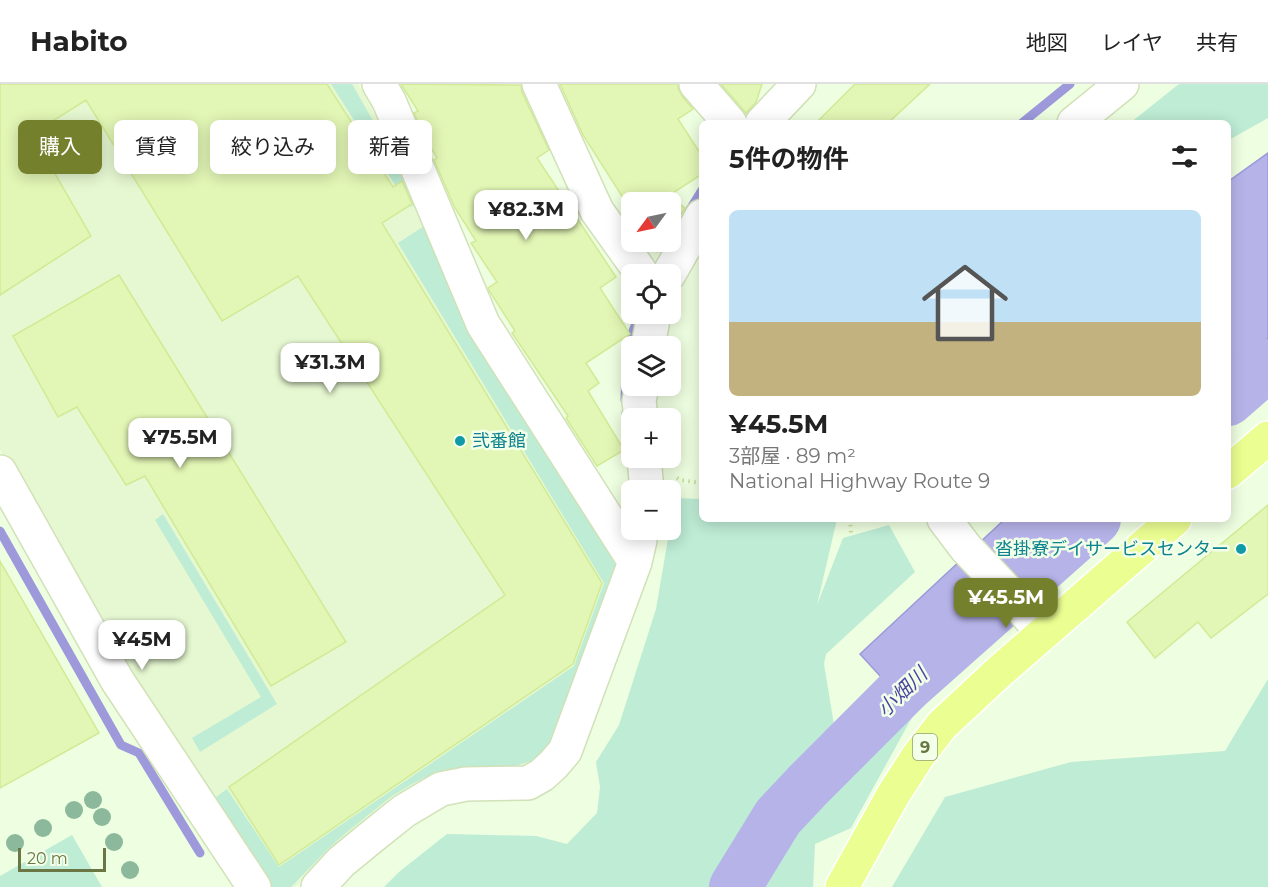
<!DOCTYPE html>
<html lang="ja">
<meta charset="utf-8">
<style>
:root{--surface:#fff;--page:#f2f2f2;--text:#222;--muted:#767676;--line:#e0e0e0;--accent:#75802d}
body{margin:0;font-family:Montserrat,"Noto Sans JP",sans-serif;background:var(--page);color:var(--text);height:100vh;display:flex;flex-direction:column;font-size:22px;white-space:nowrap}
*{box-sizing:border-box;margin:0}
p{font-size:20px;color:var(--muted)}
.icon{flex:none;width:33px;height:33px;fill:none;stroke:currentColor;stroke-width:2;stroke-linecap:round;stroke-linejoin:round}
.map{position:relative;flex:1;overflow:hidden}
.drawer{position:absolute;left:699px;top:36px;width:532px;height:402px;display:flex;flex-direction:column;background:var(--surface);border-radius:9px;box-shadow:0 3px 15px #0003}
.drawer>*{flex:none}
.top-card{position:absolute;left:18px;top:36px;width:570px;height:54px;display:flex;gap:12px}
.needle{width:39px;rotate:237deg}
.tools{position:absolute;left:621px;top:108px;display:grid;gap:12px}
.tools a{display:grid;place-items:center;width:60px;height:60px;border-radius:9px;background:var(--surface);box-shadow:0 3px 15px #0003;font-size:30px}
.scale{position:absolute;left:18px;bottom:15px;width:88px;box-sizing:border-box;padding-left:6px;border:3px solid #6a7745;border-top:0;font-size:16px;line-height:21px;white-space:nowrap;color:#6a7745;-webkit-text-stroke:4px #f3ffe8;paint-order:stroke}
.price{position:absolute;translate:-50% -51px;padding:0 14px;border-radius:12px;background:#fff;color:#222;font-size:20px;line-height:39px;filter:drop-shadow(0 2px 3px #0008)}
.price::after{content:'';position:absolute;left:50%;top:36px;width:18px;height:14px;margin-left:-9px;background:inherit;clip-path:polygon(0 0,100% 0,50% 100%)}
.price.current{background:var(--accent);color:#fff}
ul{padding:0;list-style:none}
li{display:grid;align-content:center;gap:12px;height:318px;padding:0 30px}
li span{display:grid;place-items:center;height:186px;border-radius:9px;color:#555}
li>.icon{margin-inline-start:auto}
span .icon{width:108px;height:108px;fill:#fffc;stroke-width:1}
li b{font-size:26px}
h2{display:flex;justify-content:space-between;align-items:center;height:72px;padding:0 30px;font-size:26px}
.chip{padding:0 21px;border-radius:9px;background:var(--surface);box-shadow:0 3px 15px #0003;font-size:21px;line-height:54px}
.chip.current{background:var(--accent);color:#fff}
header{display:flex;align-items:center;gap:36px;box-sizing:border-box;height:84px;padding:0 30px;background:var(--surface);border-bottom:2px solid var(--line)}
header strong{font-size:28px}
nav{display:flex;gap:33px;margin-inline-start:auto;font-size:21px}
.map>svg:first-child{display:block}
</style>
<header>
<strong>Habito</strong>
<nav><a>地図</a><a>レイヤ</a><a>共有</a></nav>
</header>
<div class="map">
<svg width="1268" height="803" viewBox="0 0 1268 803">
<rect width="100%" height="100%" fill="#eefee0"/>
<!-- residential -->
<path fill="#e6f8d1" d="M0,0H358L619,474L618,483L533,680L330,768L295,803H267L91,532L0,366Z"/>
<!-- green -->
<path fill="#beecd5" d="M331,0H352L388,63L414,121L409,123Z
M1179,0H1268V34L1229,56L1228,39H1130Z
M424,142L471,251L617,475L616,482L560,647L543,671L531,677L515,682H475L430,691L412,700L392,712L347,748L329,764L291,803H270L212,716L227,705L279,783L574,582L604,499L398,159Z
M675,414L702,415V435H837L817,521L843,454L889,441L915,488L826,570L824,580L837,659L974,551L972,572L915,628L851,744L815,760L813,803H384L399,788L447,750L536,752L567,760L597,729L600,703L596,678L619,641L656,525Z
M163,430L277,620L200,668L192,654L261,613L155,436Z
M1268,595V803H892L945,713L1071,678L1225,667Z
M72,751L102,803H0V792Z"/>
<!-- water -->
<path fill="#b6b3e9" stroke="#9d99db" stroke-width="1.5" d="M1268,69V254L1229,291V97Z
M1005,435H1074L892,605L860,570Z"/>
<g fill="none" stroke-linecap="round" stroke-linejoin="round">
<!-- stream -->
<path stroke="#9d99db" stroke-width="9" d="M1022,39L1070,0
M689,127L702,106
M625,316L626,277L628,260L638,234
M626,329L631,378
M631,419L632,398
M0,447L121,661L139,669L200,769"/>
<!-- river -->
<path stroke="#b6b3e9" stroke-width="52" d="M1228,316L1268,281
M735,803L778,733L809,700L907,602L1095,435"/>
</g>
<!-- building -->
<path fill="#e2f6b5" stroke="#d1ea94" stroke-width="1.5" d="M0,0H327L393,103L402,97L412,120L382,139L602,499L573,580L279,781L229,703L505,511L298,192L222,237L86,16L32,50L91,152L0,211Z
M401,0L521,1L522,8L549,66L537,74L616,193L600,204L630,250L586,279L599,299L588,307L624,366L597,382L566,334L568,332L512,249L515,247L490,208L488,204L497,198L471,159L476,157L455,124L434,76L437,74L426,55L414,29L418,27Z
M560,0H678V4L682,12L693,25L678,35L702,72V90L668,112L685,124L670,148V118H632V128L583,51Z
M721,0H762L756,18L746,29Z
M855,0H930L888,39H816Z
M650,158H664L657,168Z
M119,191L346,558L271,602L145,392L126,401L77,323L58,333L13,252Z
M1268,421V510L1211,554L1198,538L1155,574L1127,538Z
M0,477L99,649L0,704Z"/>
<g fill="none" stroke-linecap="round" stroke-linejoin="round">
<defs>
<path id="minor" d="M379,0L389,17L483,240L635,478
M539,0L597,127L642,190
M696,0L730,39
M762,39L799,0
M1074,39L1122,0
M669,190L702,132
M648,262L654,230
M641,334L639,317L642,302
M644,374L647,406
M0,388L117,596L254,803
M944,435L966,464L1008,508L1043,550
M318,803L341,778L369,755L404,727L441,705L466,700L528,699L542,691L553,681L565,667L635,478L640,456"/>
<path id="highway" d="M1228,388L1268,354
M842,803L893,711L918,672L942,641L1000,587L1175,435"/>
</defs>
<!-- minor casing -->
<use href="#minor" stroke="#d1e1b8" stroke-width="36"/>
<!-- highway casing -->
<use href="#highway" stroke="#fff" stroke-width="36"/>
<!-- path -->
<path stroke="#c7da99" stroke-width="4" stroke-dasharray="1.5 4.5" stroke-linecap="butt" d="M677,394L680,396L702,399
M850,435L851,449"/>
<!-- minor -->
<use href="#minor" stroke="#fff" stroke-width="33"/>
<!-- highway -->
<use href="#highway" stroke="#ebfe91" stroke-width="33"/>
</g>
<!-- trees -->
<g fill="#8cb89c">
<circle cx="93" cy="716" r="9"/>
<circle cx="74" cy="726" r="9"/>
<circle cx="102" cy="733" r="9"/>
<circle cx="43" cy="744" r="9"/>
<circle cx="114" cy="758" r="9"/>
<circle cx="15" cy="759" r="9"/>
<circle cx="130" cy="786" r="9"/>
</g>
<!-- markers -->
<g fill="#0f9aa8" stroke="#f3ffe8" stroke-width="2">
<circle cx="460" cy="357" r="6"/>
<circle cx="1241" cy="465" r="6"/>
</g>
<g text-anchor="middle" stroke-width="5" stroke-linejoin="round" paint-order="stroke">
<!-- shield labels -->
<rect fill="#f3ffe8" stroke="#93a076" stroke-width="1.5" x="913" y="650" width="24" height="26" rx="4.5"/>
<g font-size="16" font-weight="bold" fill="#6a7745">
<text x="925" y="669">9</text>
</g>
<!-- culture labels -->
<g font-size="18" fill="#0d838f" stroke="#f3ffe8" text-anchor="start">
<text x="472" y="363">弐番館</text>
<text x="1229" y="471" text-anchor="end">沓掛寮デイサービスセンター</text>
</g>
<!-- water labels -->
<g font-size="20" font-style="italic" fill="#4c45a2" stroke="#f3ffe8">
<text transform="translate(902 608) rotate(-44)" y="7">小畑川</text>
</g>
</g>
</svg>
<div class="tools">
<a><svg class="needle" viewBox="-14 -14 28 28"><path d="M0-13l5 13h-10z" fill="#e53935"/><path d="M0 13l5-13h-10z" fill="#767676"/></svg></a>
<a><svg class="icon" aria-label="locate" viewBox="0 0 24 24"><circle cx="12" cy="12" r="6"/><path d="M12 2v4M12 18v4M2 12h4M18 12h4"/></svg></a>
<a><svg class="icon" aria-label="layers" viewBox="0 0 24 24"><path d="M12 4l9 5-9 5-9-5zM3 14l9 5 9-5"/></svg></a>
<a>+</a>
<a>−</a>
</div>
<div class="scale">20 m</div>
<b class="price" style="left:526px;top:157px">¥82.3M</b>
<b class="price" style="left:330px;top:310px">¥31.3M</b>
<b class="price" style="left:180px;top:385px">¥75.5M</b>
<b class="price current" style="left:1006px;top:545px">¥45.5M</b>
<b class="price" style="left:142px;top:587px">¥45M</b>
<div class="top-card">
<a class="chip current">購入</a>
<a class="chip">賃貸</a>
<a class="chip">絞り込み</a>
<a class="chip">新着</a>
</div>
<section class="drawer">
<h2>5件の物件<svg class="icon" aria-label="filters" viewBox="0 0 24 24"><path d="M4 7h16M4 17h16"/><circle cx="9" cy="7" r="2"/><circle cx="15" cy="17" r="2"/></svg></h2>
<ul>
<li><span style="background:linear-gradient(#bfe0f5 60%,#c2b280 0)"><svg class="icon" aria-label="home" viewBox="0 0 24 24"><path d="M3 11l9-7 9 7M6 9v11h12V9"/></svg></span><div><b>¥45.5M</b><p>3部屋 · 89 m²</p><p>National Highway Route 9</p></div></li>
</ul>
</section>
</div>
